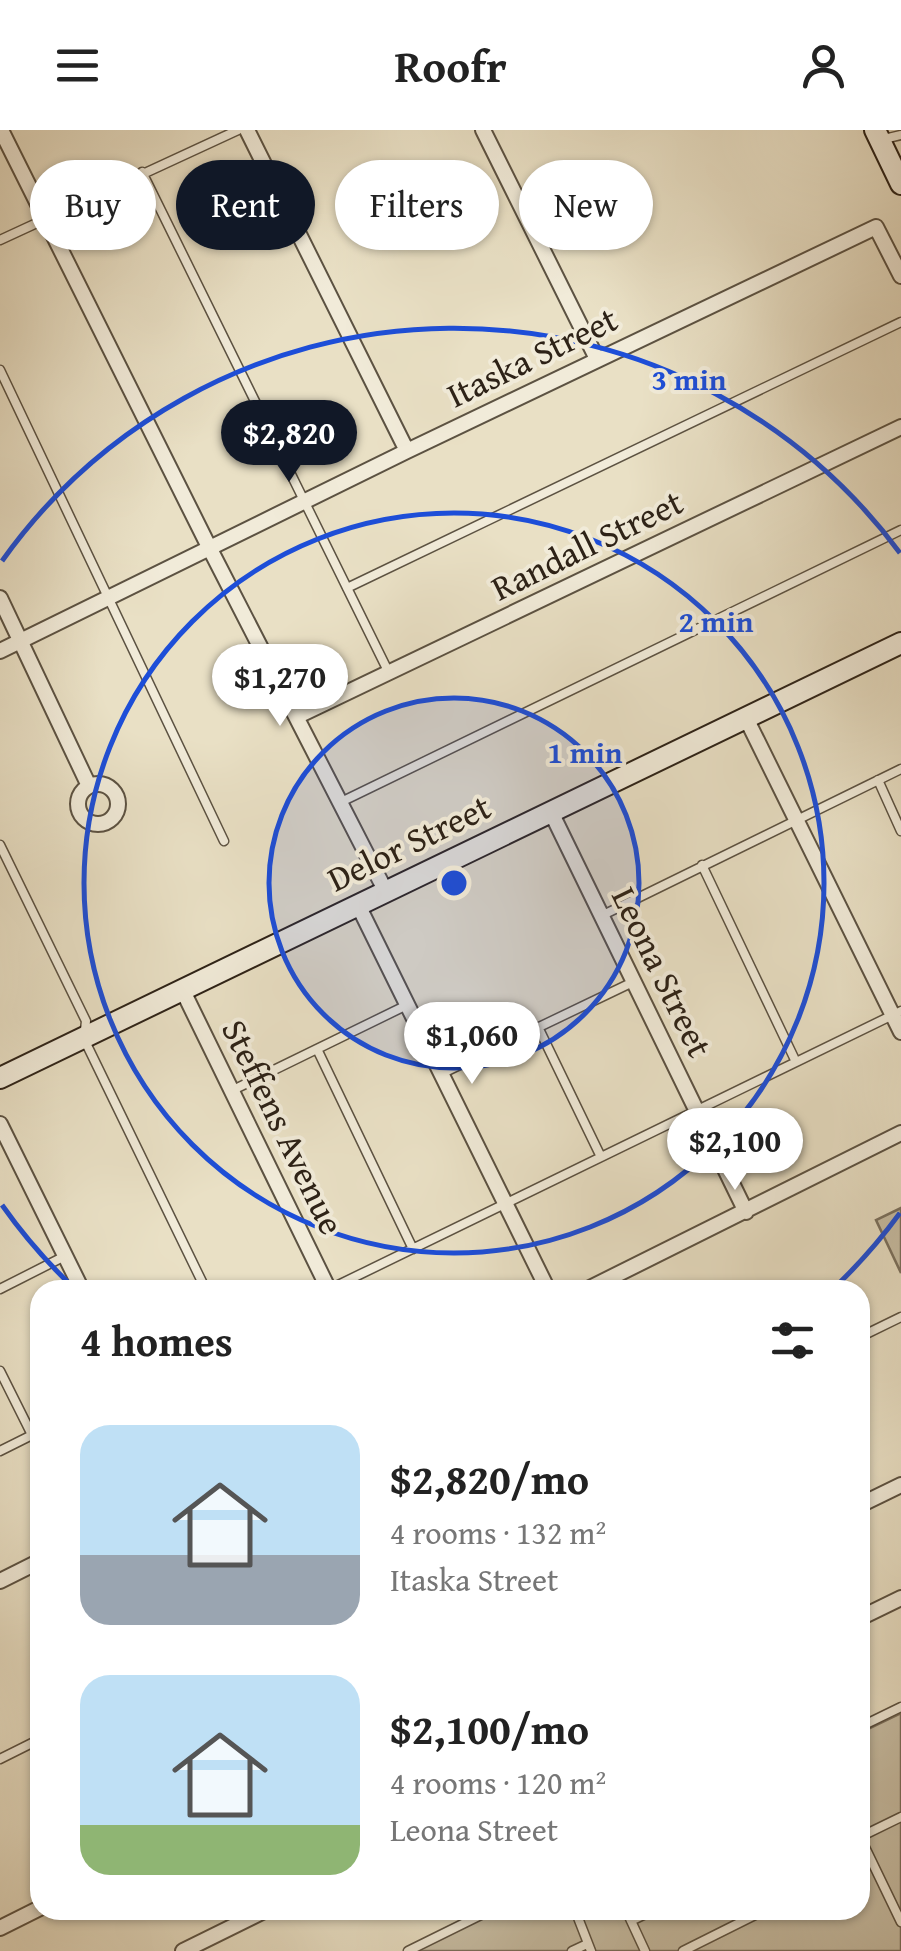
<!DOCTYPE html>
<meta charset="utf-8">
<style>
:root{--surface:#fff;--page:#f6f6f6;--text:#222;--muted:#767676;--accent:#111827}
body{margin:0;font-family:"Gentium Book Plus",serif;background:var(--page);color:var(--text);height:100vh;display:flex;flex-direction:column;font-size:38px;white-space:nowrap}
*{box-sizing:border-box;margin:0}
p{font-size:32px;color:var(--muted)}
.icon{flex:none;width:55px;height:55px;fill:none;stroke:currentColor;stroke-width:2;stroke-linecap:round;stroke-linejoin:round}
.map{position:relative;flex:1;overflow:hidden}
.sheet{position:absolute;left:30px;top:1150px;width:840px;height:640px;display:flex;flex-direction:column;background:var(--surface);border-radius:30px;box-shadow:0 2px 8px #0004}
.sheet>*{flex:none}
.guide{position:absolute;left:30px;top:30px;width:842px;height:90px;display:flex;gap:20px}
.price{position:absolute;translate:-50% -85px;padding:0 22px;border-radius:35px;background:#fff;color:#222;font-size:32px;line-height:65px;filter:drop-shadow(0 2px 5px #0008)}
.price::after{content:'';position:absolute;left:50%;top:60px;width:30px;height:22px;margin-left:-15px;background:inherit;clip-path:polygon(0 0,100% 0,50% 100%)}
.price.active{background:var(--accent);color:#fff}
ul{padding:0;list-style:none}
li{display:flex;align-items:center;gap:30px;height:250px;padding:0 50px}
li span{display:grid;place-items:center;flex:none;width:280px;height:200px;border-radius:30px;color:#555}
li>.icon{margin-inline-start:auto}
span .icon{width:120px;height:120px;fill:#fffc;stroke-width:1}
li b{font-size:42px}
h2{display:flex;justify-content:space-between;align-items:center;height:120px;padding:0 50px;font-size:42px}
.chip{padding:0 35px;border-radius:45px;background:var(--surface);box-shadow:0 2px 8px #0004;font-size:35px;line-height:90px}
.chip.active{background:var(--accent);color:#fff}
header{display:flex;justify-content:space-between;align-items:center;height:130px;padding:0 50px;background:var(--surface);font-size:45px;font-weight:600}
.map>svg:first-child{display:block}
</style>
<header><svg class="icon" aria-label="menu" viewBox="0 0 24 24"><path d="M4 6h16M4 12h16M4 18h16"/></svg>Roofr<svg class="icon" aria-label="person" viewBox="0 0 24 24"><circle cx="12" cy="8" r="4"/><path d="M4 21q1-7 8-7t8 7"/></svg></header>
<div class="map">
<svg width="901" height="1821" viewBox="0 0 901 1821">
<rect width="100%" height="100%" fill="#e9e0c5"/>
<filter id="stains"><feTurbulence type="fractalNoise" baseFrequency=".002" numOctaves="4"/><feColorMatrix values="0 0 0 0 .2 0 0 0 0 .09 0 0 0 0 .02 0 0 0 .5 -.17"/></filter>
<radialGradient id="worn" r=".72"><stop offset=".6" stop-color="#630" stop-opacity="0"/><stop offset="1" stop-color="#630" stop-opacity=".3"/></radialGradient>
<!-- green -->
<path fill="#c9c0a7" stroke="#7b715f" stroke-width="2.5" d="M901,1078V1143L876,1090Z
M901,1583V1821H415L499,1780H860V1603Z"/>
<g fill="none" stroke-linecap="round" stroke-linejoin="round">
<defs>
<path id="lane" d="M884,9L901,5
M142,42L389,543
M0,110L238,0
M0,240L224,711
M347,458L901,192
M878,650L901,701
M341,672L901,400
M0,715L86,891L84,909L206,1160
M702,735L796,932
M601,786L901,639
M538,897L601,1027
M317,919L413,1119
M441,944L633,852
M233,960L407,875
M0,1159L65,1126
M330,1159L901,881
M860,1207L901,1187
M0,1241L32,1305
M0,1321L40,1301
M860,1597L901,1577
M0,1629L40,1609
M901,1687L860,1707L901,1792
M575,1780L591,1821
M626,1780L645,1821
M631,1791L654,1780
M408,1821L491,1780
M572,1821L587,1814
M683,1821L765,1780"/>
<path id="street" d="M1,0L210,419L385,760
M247,0L407,321
M483,0L597,229
M0,468L89,656
M0,521L407,321L876,97L901,146
M298,586L901,297
M746,588L901,902
M78 674a20 20 0 1 1 40 0a20 20 0 1 1-40 0Z
M551,682L746,1082
M357,773L548,1160
M183,861L329,1160
M0,994L82,1160
M586,1160L901,1003
M860,1375L901,1355
M0,1451L40,1431
M860,1488L901,1468
M0,1798L40,1778
M183,1821L266,1780"/>
<path id="secondary" d="M875,0L901,54
M0,948L901,513"/>
</defs>
<!-- lane casing -->
<use href="#lane" stroke="#5c5242" stroke-width="11"/>
<!-- street casing -->
<use href="#street" stroke="#5c5242" stroke-width="18"/>
<!-- secondary casing -->
<use href="#secondary" stroke="#2d2217" stroke-width="24"/>
<!-- lane -->
<use href="#lane" stroke="#f1ebd9" stroke-width="8"/>
<!-- street -->
<use href="#street" stroke="#f1ebd9" stroke-width="14"/>
<!-- secondary -->
<use href="#secondary" stroke="#f1ebd9" stroke-width="20"/>
</g>
<!-- distance rings -->
<circle cx="454" cy="753" r="185" fill="#1d4ed8" fill-opacity=".12"/>
<g fill="none" stroke="#1d4ed8" stroke-width="5">
<circle cx="454" cy="753" r="185"/>
<circle cx="454" cy="753" r="370"/>
<path d="M900 1083A555 555 0 0 1 833 1159M75 1159A555 555 0 0 1 2 1075M2 431A555 555 0 0 1 900 423"/>
</g>
<g text-anchor="middle" stroke-width="8" stroke-linejoin="round" paint-order="stroke">
<!-- street labels -->
<g font-size="35" fill="#2d2217" stroke="#f1ebd9">
<text transform="translate(532 227) rotate(-26)" y="12">Itaska Street</text>
<text transform="translate(587 415) rotate(-26)" y="12">Randall Street</text>
<text transform="translate(409 713) rotate(-26)" y="12">Delor Street</text>
<text transform="translate(662 842) rotate(64)" y="12">Leona Street</text>
<text transform="translate(283 997) rotate(64)" y="12">Steffens Avenue</text>
</g>
</g>
<circle cx="454" cy="753" r="15" fill="#1d4ed8" stroke="#f1ebd9" stroke-width="5"/>
<g font-size="30" text-anchor="middle" font-weight="bold" fill="#1d4ed8" stroke="#f1ebd9" stroke-width="8" stroke-linejoin="round" paint-order="stroke">
<text x="689" y="260">3 min</text>
<text x="716" y="502">2 min</text>
<text x="585" y="633">1 min</text>
</g>
<rect width="100%" height="100%" filter="url(#stains)"/>
<rect width="100%" height="100%" fill="url(#worn)"/>
</svg>
<b class="price active" style="left:289px;top:355px">$2,820</b>
<b class="price" style="left:280px;top:599px">$1,270</b>
<b class="price" style="left:472px;top:957px">$1,060</b>
<b class="price" style="left:735px;top:1063px">$2,100</b>
<div class="guide">
<a class="chip">Buy</a>
<a class="chip active">Rent</a>
<a class="chip">Filters</a>
<a class="chip">New</a>
</div>
<section class="sheet">
<h2>4 homes<svg class="icon" aria-label="filters" viewBox="0 0 24 24"><path d="M4 7h16M4 17h16"/><circle cx="9" cy="7" r="2"/><circle cx="15" cy="17" r="2"/></svg></h2>
<ul>
<li><span style="background:linear-gradient(#bfe0f5 65%,#9aa5b1 0)"><svg class="icon" aria-label="home" viewBox="0 0 24 24"><path d="M3 11l9-7 9 7M6 9v11h12V9"/></svg></span><div><b>$2,820/mo</b><p>4 rooms · 132 m²</p><p>Itaska Street</p></div></li>
<li><span style="background:linear-gradient(#bfe0f5 75%,#8fb573 0)"><svg class="icon" aria-label="home" viewBox="0 0 24 24"><path d="M3 11l9-7 9 7M6 9v11h12V9"/></svg></span><div><b>$2,100/mo</b><p>4 rooms · 120 m²</p><p>Leona Street</p></div></li>
</ul>
</section>
</div>
